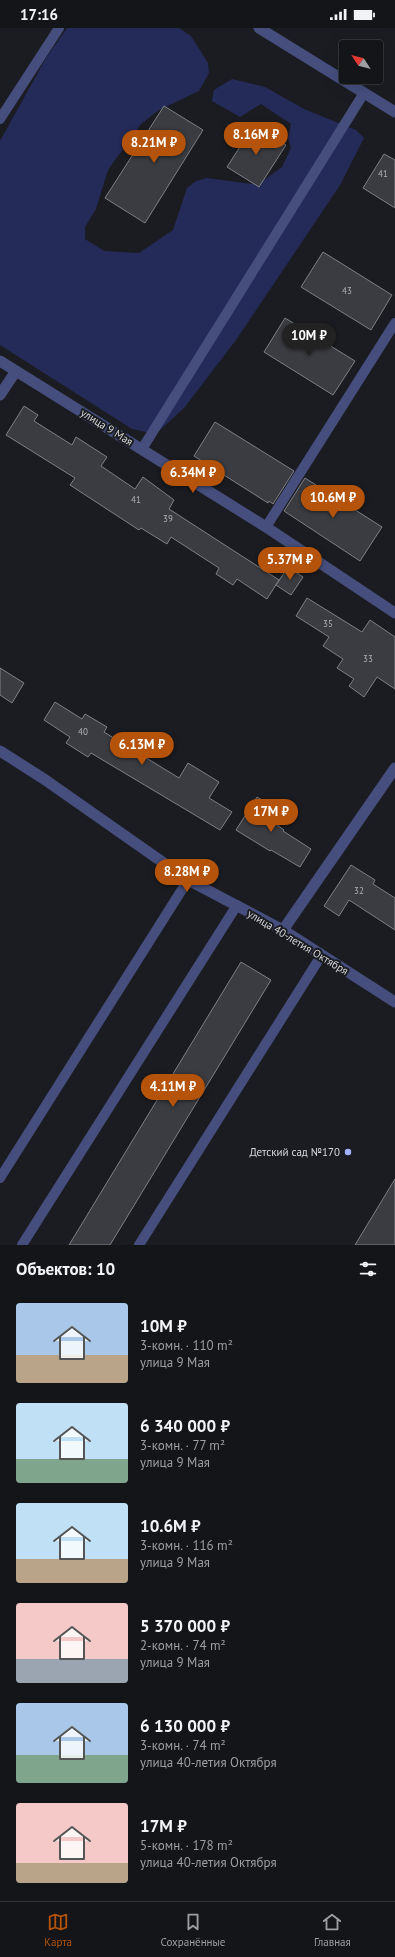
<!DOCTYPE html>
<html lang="ru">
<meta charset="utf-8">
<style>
:root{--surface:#141519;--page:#212226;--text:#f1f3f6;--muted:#9d9fa2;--line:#333438;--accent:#b45309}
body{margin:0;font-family:"PT Sans",sans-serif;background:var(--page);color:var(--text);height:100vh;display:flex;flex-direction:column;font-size:15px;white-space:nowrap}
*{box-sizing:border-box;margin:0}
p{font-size:13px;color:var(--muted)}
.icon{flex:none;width:22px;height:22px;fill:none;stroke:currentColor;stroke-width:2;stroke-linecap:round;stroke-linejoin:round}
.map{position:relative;height:1217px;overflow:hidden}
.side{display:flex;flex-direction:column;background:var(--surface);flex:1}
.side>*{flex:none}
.needle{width:26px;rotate:306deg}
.controls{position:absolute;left:339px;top:12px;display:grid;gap:8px}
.controls a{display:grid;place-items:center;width:44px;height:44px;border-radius:4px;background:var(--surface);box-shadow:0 4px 16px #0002,0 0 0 1px var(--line);font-size:20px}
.price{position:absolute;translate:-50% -34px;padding:0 9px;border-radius:14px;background:var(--accent);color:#fff;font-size:13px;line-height:26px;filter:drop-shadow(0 1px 2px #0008)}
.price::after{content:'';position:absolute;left:50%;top:24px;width:12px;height:9px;margin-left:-6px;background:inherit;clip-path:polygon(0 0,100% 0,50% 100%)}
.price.current{background:#222;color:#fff}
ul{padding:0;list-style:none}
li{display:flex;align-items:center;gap:12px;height:100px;padding:0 16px}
li span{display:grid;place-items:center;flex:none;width:112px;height:80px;border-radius:4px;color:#555}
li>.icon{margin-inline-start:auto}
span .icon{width:48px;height:48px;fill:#fffc;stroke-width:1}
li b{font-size:17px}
h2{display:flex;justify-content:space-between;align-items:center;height:48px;padding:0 16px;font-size:17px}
.status{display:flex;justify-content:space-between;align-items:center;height:28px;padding:0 20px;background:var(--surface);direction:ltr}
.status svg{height:11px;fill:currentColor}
.dock{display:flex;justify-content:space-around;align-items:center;height:56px;border-top:1px solid var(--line);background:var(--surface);font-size:11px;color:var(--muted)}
.dock a{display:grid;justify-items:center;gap:2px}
.dock .current{color:var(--accent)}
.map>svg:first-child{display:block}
</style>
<div class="status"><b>17:16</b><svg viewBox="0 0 49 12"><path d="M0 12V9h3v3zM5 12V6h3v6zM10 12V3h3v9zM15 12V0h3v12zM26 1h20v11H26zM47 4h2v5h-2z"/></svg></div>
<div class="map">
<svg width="395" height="1217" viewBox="0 0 395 1217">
<rect width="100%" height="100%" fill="#1b1c21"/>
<!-- green -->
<path fill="#242b59" d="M67,0H179L191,8L208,35L209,45L199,63L159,82L141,96L108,142L96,181L85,199V211L104,223L139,225L173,202L187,160L196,153L207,150L252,156L264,152L282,139L291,120L288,110L291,96L261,76L240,89L212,73L214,62L232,51L265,59L304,81L356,102L364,110L340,157L236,312L184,380L161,401L151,405L132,401L0,317V113L46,30Z"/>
<!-- building -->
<path fill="#3b3c41" stroke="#7e8086" d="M164,78L203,102L145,195L105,170Z
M254,97L286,117L259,159L227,139Z
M384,126L395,132V180L363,160Z
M323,224L392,267L371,302L301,259Z
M285,290L355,333L333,367L264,324Z
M24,378L38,387L34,393L72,417L76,409L107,429L101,438L135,461L143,449L174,472L169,481L279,552L267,571L237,551L233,557L216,546L219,540L171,509L167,516L141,500L139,502L70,457L75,450L6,407Z
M215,394L294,443L273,476L269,473L268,475L194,428Z
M305,450L382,499L360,533L284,483Z
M288,539L303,549L291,567L276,557Z
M307,570L362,604L370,592L395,609V661L377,649L364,669L349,658L354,651L337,640L343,631L323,618L329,609L296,588Z
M0,640L24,655L12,675L0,667Z
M55,674L82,691L85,686L107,699L104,704L179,750L188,735L219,754L209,770L232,784L220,802L91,725L88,729L66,715L70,709L44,692Z
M257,769L280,783L273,794L284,802L283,803L311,821L300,839L271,822L270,823L236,802Z
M351,837L375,852L373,856L395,870V902L349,872L339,888L324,878Z
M241,934L271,952L110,1217H69Z
M395,1151V1217H355Z"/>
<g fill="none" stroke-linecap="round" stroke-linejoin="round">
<!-- service -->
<path stroke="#454e7d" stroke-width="10" d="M0,91L59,0
M142,421L364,65
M266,499L395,295
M0,1150L188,852
M22,1217L237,877
M139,1217L321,928"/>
<!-- minor -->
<path stroke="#454e7d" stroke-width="11" d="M0,333L266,499L395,585
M0,367L16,343
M0,723L44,751L188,852L283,902L395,974
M283,902L395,740"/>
<!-- tertiary -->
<path stroke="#454e7d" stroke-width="11" d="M259,0L395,84"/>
</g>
<!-- markers -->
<circle fill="#a3b2fd" stroke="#1b1c21" stroke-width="1.5" cx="348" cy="1124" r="4"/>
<g text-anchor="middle" stroke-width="4" stroke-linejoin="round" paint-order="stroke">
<!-- number labels -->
<g font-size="9" fill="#b0b1b4">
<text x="383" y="149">41</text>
<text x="347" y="266">43</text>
<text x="136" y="475">41</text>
<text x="168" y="494">39</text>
<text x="328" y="599">35</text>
<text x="368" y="634">33</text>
<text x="83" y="707">40</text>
<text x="359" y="866">32</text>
</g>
<!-- street labels -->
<g font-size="11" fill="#d7d8db" stroke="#1b1c21">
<text transform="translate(107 399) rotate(32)" y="4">улица 9 Мая</text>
<text transform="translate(298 914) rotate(31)" y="4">улица 40-летия Октября</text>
</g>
<!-- poi labels -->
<g font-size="11" fill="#d7d8db" stroke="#1b1c21" text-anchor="end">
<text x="340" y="1128">Детский сад №170</text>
</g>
</g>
</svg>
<div class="controls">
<a><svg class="needle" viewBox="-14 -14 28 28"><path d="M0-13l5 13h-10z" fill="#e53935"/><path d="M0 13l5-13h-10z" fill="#9d9fa2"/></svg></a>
</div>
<b class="price" style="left:256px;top:128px">8.16M ₽</b>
<b class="price" style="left:154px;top:136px">8.21M ₽</b>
<b class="price current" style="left:309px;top:329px">10M ₽</b>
<b class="price" style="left:193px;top:466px">6.34M ₽</b>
<b class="price" style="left:333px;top:491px">10.6M ₽</b>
<b class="price" style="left:290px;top:553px">5.37M ₽</b>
<b class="price" style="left:142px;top:738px">6.13M ₽</b>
<b class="price" style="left:271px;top:805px">17M ₽</b>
<b class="price" style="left:187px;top:865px">8.28M ₽</b>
<b class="price" style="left:173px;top:1080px">4.11M ₽</b>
</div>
<section class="side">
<h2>Объектов: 10<svg class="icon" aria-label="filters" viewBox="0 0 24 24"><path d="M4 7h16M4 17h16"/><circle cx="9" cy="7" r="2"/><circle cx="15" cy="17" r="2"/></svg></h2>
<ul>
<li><span style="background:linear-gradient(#a9c7e8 65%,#b9a48a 0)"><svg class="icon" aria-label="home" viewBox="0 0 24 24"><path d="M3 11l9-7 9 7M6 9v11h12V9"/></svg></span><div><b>10M ₽</b><p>3-комн. · 110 m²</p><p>улица 9 Мая</p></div></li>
<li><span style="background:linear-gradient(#bfe0f5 70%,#7fa58c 0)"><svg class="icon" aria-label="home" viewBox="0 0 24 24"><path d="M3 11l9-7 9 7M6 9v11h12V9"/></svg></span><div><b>6 340 000 ₽</b><p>3-комн. · 77 m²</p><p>улица 9 Мая</p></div></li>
<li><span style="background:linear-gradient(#bfe0f5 70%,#b9a48a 0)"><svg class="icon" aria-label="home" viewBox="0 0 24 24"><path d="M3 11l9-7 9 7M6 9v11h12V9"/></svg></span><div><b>10.6M ₽</b><p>3-комн. · 116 m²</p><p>улица 9 Мая</p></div></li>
<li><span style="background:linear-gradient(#f6c9c9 70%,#9aa5b1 0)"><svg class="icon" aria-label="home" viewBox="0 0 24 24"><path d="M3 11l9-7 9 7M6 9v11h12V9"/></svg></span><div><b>5 370 000 ₽</b><p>2-комн. · 74 m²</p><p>улица 9 Мая</p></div></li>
<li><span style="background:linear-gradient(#a9c7e8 65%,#7fa58c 0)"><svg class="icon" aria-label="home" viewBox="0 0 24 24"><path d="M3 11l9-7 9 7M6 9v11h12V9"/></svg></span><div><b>6 130 000 ₽</b><p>3-комн. · 74 m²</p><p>улица 40-летия Октября</p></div></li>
<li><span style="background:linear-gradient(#f6c9c9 75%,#b9a48a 0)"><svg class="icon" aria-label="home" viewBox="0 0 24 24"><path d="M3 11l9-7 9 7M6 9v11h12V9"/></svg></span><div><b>17M ₽</b><p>5-комн. · 178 m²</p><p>улица 40-летия Октября</p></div></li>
</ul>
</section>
<nav class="dock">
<a class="current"><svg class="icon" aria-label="map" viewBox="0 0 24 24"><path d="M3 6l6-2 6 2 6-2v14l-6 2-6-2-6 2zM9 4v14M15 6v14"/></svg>Карта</a>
<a><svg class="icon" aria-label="saved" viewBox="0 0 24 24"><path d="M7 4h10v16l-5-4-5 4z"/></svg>Сохранённые</a>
<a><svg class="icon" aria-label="home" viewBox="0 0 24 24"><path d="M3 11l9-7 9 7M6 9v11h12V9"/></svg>Главная</a>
</nav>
